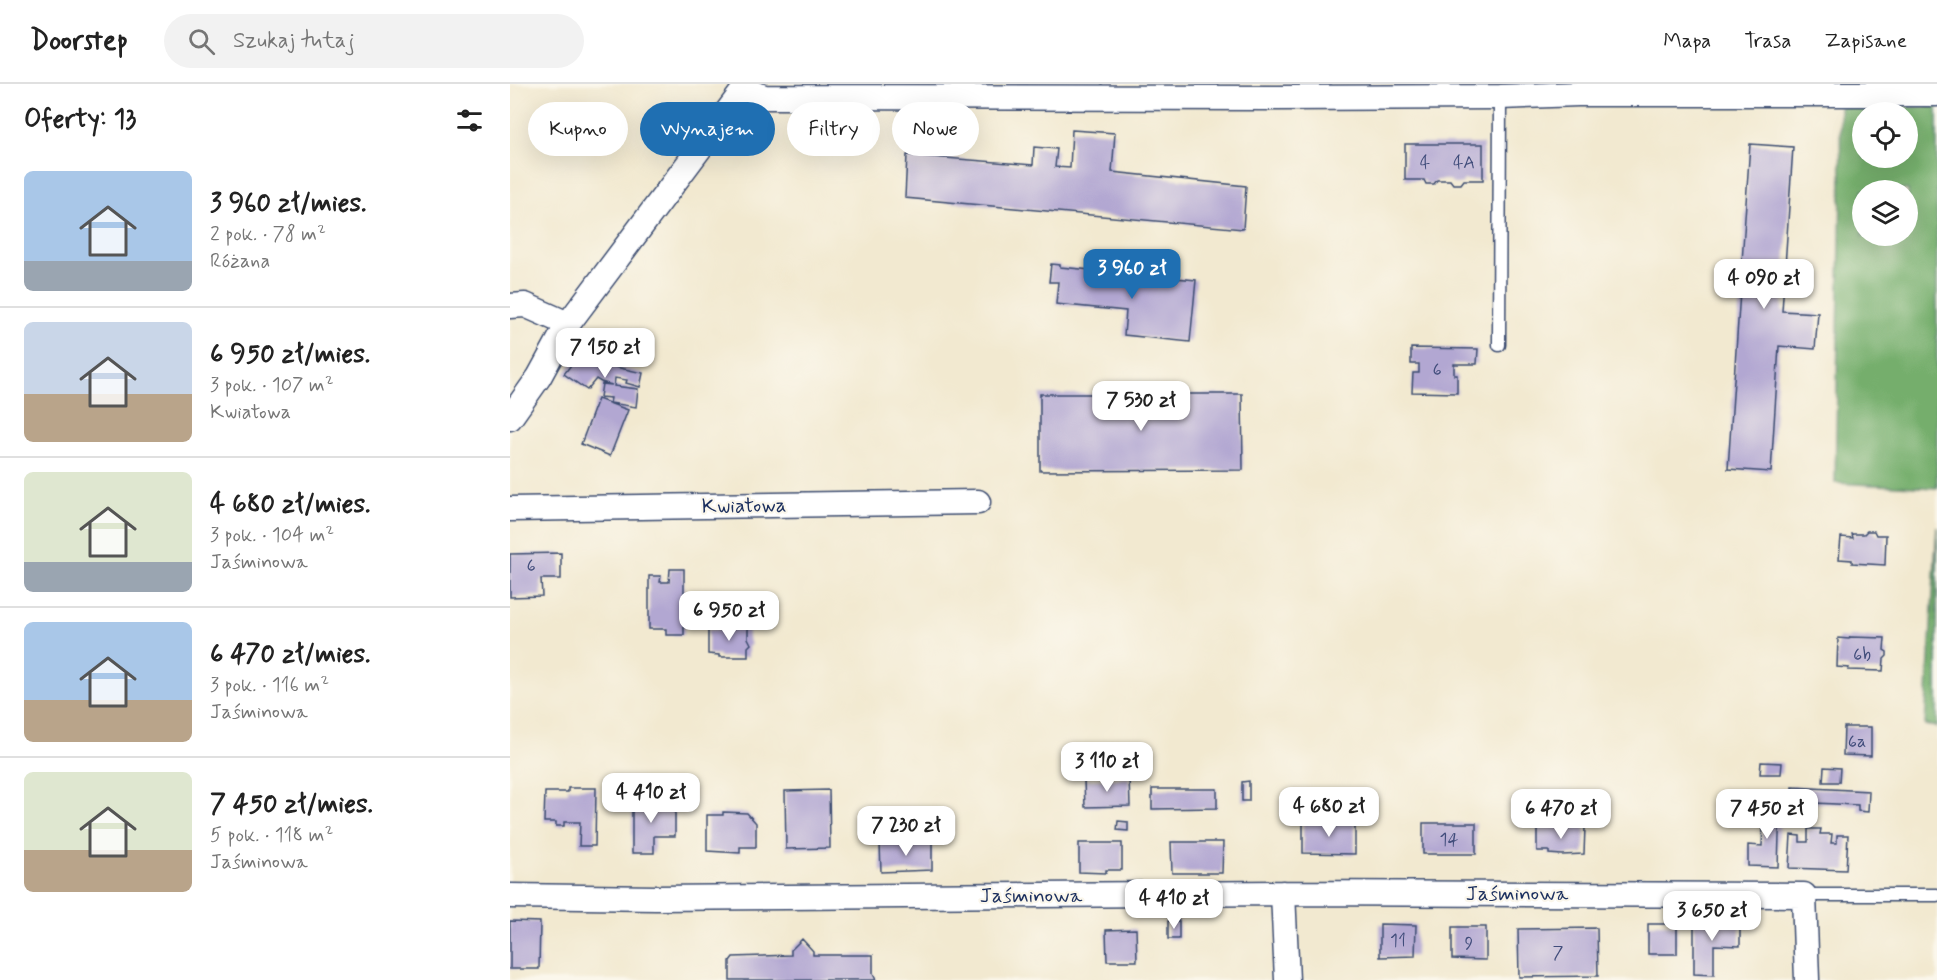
<!DOCTYPE html>
<html lang="pl">
<meta charset="utf-8">
<style>
:root{--surface:#fff;--page:#f2f2f2;--text:#222;--muted:#767676;--line:#e0e0e0;--accent:#1f6fb2}
body{margin:0;font-family:Mynerve,sans-serif;background:var(--page);color:var(--text);height:100vh;display:flex;flex-direction:column;font-size:22px;white-space:nowrap}
*{box-sizing:border-box;margin:0}
p{font-size:20px;color:var(--muted)}
.icon{flex:none;width:33px;height:33px;fill:none;stroke:currentColor;stroke-width:2;stroke-linecap:round;stroke-linejoin:round}
.map{position:relative;flex:1;overflow:hidden}
.sheet{display:flex;flex-direction:column;background:var(--surface);width:510px}
.sheet>*{flex:none}
.hud{position:absolute;left:18px;top:18px;width:570px;height:54px;display:flex;gap:12px}
.controls{position:absolute;left:1342px;top:18px;display:grid;gap:12px}
.controls a{display:grid;place-items:center;width:66px;height:66px;border-radius:50%;background:var(--surface);box-shadow:0 6px 24px #0002;font-size:30px}
.price{position:absolute;translate:-50% -51px;padding:0 14px;border-radius:12px;background:#fff;color:#222;font-size:20px;line-height:39px;filter:drop-shadow(0 2px 3px #0008)}
.price::after{content:'';position:absolute;left:50%;top:36px;width:18px;height:14px;margin-left:-9px;background:inherit;clip-path:polygon(0 0,100% 0,50% 100%)}
.price.on{background:var(--accent);color:#fff}
ul{padding:0;list-style:none}
li{display:flex;align-items:center;gap:18px;height:150px;padding:0 24px}
li+li{border-top:2px solid var(--line)}
li span{display:grid;place-items:center;flex:none;width:168px;height:120px;border-radius:9px;color:#555}
li>.icon{margin-inline-start:auto}
span .icon{width:72px;height:72px;fill:#fffc;stroke-width:1}
li b{font-size:26px}
h2{display:flex;justify-content:space-between;align-items:center;height:72px;padding:0 24px;font-size:26px}
.pill{padding:0 21px;border-radius:27px;background:var(--surface);box-shadow:0 6px 24px #0002;font-size:21px;line-height:54px}
.pill.on{background:var(--accent);color:#fff}
header{display:flex;align-items:center;gap:36px;box-sizing:border-box;height:84px;padding:0 30px;background:var(--surface);border-bottom:2px solid var(--line)}
header strong{font-size:28px}
nav{display:flex;gap:33px;margin-inline-start:auto;font-size:21px}
.search{width:420px;height:54px;background:var(--page);display:flex;align-items:center;gap:15px;box-sizing:border-box;padding:0 21px;border-radius:33px;color:var(--muted);font-size:22px}
main{display:flex;flex:1;min-height:0}
.map>svg:first-child{display:block}
</style>
<header>
<strong>Doorstep</strong>
<div class="search"><svg class="icon" aria-label="search" viewBox="0 0 24 24"><circle cx="10" cy="10" r="6"/><path d="M15 15l6 6"/></svg>Szukaj tutaj</div>
<nav><a>Mapa</a><a>Trasa</a><a>Zapisane</a></nav>
</header>
<main>
<section class="sheet">
<h2>Oferty: 13<svg class="icon" aria-label="filters" viewBox="0 0 24 24"><path d="M4 7h16M4 17h16"/><circle cx="9" cy="7" r="2"/><circle cx="15" cy="17" r="2"/></svg></h2>
<ul>
<li><span style="background:linear-gradient(#a9c7e8 75%,#9aa5b1 0)"><svg class="icon" aria-label="home" viewBox="0 0 24 24"><path d="M3 11l9-7 9 7M6 9v11h12V9"/></svg></span><div><b>3 960 zł/mies.</b><p>2 pok. · 78 m²</p><p>Różana</p></div></li>
<li><span style="background:linear-gradient(#c9d6e8 60%,#b9a48a 0)"><svg class="icon" aria-label="home" viewBox="0 0 24 24"><path d="M3 11l9-7 9 7M6 9v11h12V9"/></svg></span><div><b>6 950 zł/mies.</b><p>3 pok. · 107 m²</p><p>Kwiatowa</p></div></li>
<li><span style="background:linear-gradient(#dfe7d0 75%,#9aa5b1 0)"><svg class="icon" aria-label="home" viewBox="0 0 24 24"><path d="M3 11l9-7 9 7M6 9v11h12V9"/></svg></span><div><b>4 680 zł/mies.</b><p>3 pok. · 104 m²</p><p>Jaśminowa</p></div></li>
<li><span style="background:linear-gradient(#a9c7e8 65%,#b9a48a 0)"><svg class="icon" aria-label="home" viewBox="0 0 24 24"><path d="M3 11l9-7 9 7M6 9v11h12V9"/></svg></span><div><b>6 470 zł/mies.</b><p>3 pok. · 116 m²</p><p>Jaśminowa</p></div></li>
<li><span style="background:linear-gradient(#dfe7d0 65%,#b9a48a 0)"><svg class="icon" aria-label="home" viewBox="0 0 24 24"><path d="M3 11l9-7 9 7M6 9v11h12V9"/></svg></span><div><b>7 450 zł/mies.</b><p>5 pok. · 118 m²</p><p>Jaśminowa</p></div></li>
</ul>
</section>
<div class="map">
<svg width="1427" height="896" viewBox="0 0 1427 896">
<rect width="100%" height="100%" fill="#fbf7ec"/>
<filter id="ink" filterUnits="userSpaceOnUse"><feTurbulence type="fractalNoise" baseFrequency=".0167" numOctaves="2"/><feDisplacementMap in="SourceGraphic" scale="12" xChannelSelector="R" yChannelSelector="G"/><feConvolveMatrix kernelMatrix="1 2 1 2 8 2 1 2 1" color-interpolation-filters="sRGB"/></filter>
<filter id="wash" filterUnits="userSpaceOnUse"><feTurbulence type="fractalNoise" baseFrequency=".008" numOctaves="4" result="noise"/><feDisplacementMap in="SourceGraphic" scale="24" xChannelSelector="R" yChannelSelector="G"/><feGaussianBlur stdDeviation="1.35" result="paint"/><feColorMatrix in="noise" values="0 0 0 0 0 0 0 0 0 0 0 0 0 0 0 0 0 1.4 0 .05"/><feComposite in="paint" operator="in"/></filter>
<g filter="url(#wash)">
<rect width="100%" height="100%" fill="#f2e9d0"/>
<!-- forest -->
<path fill="#75ae6c" stroke="#486e65" stroke-width="1.5" fill-rule="evenodd" d="M1330,23H1427V404L1325,399L1331,107ZM1398,28V74H1353V28ZM1398,106V152H1353V106Z
M1427,443V643L1415,641Z"/>
<g id="blocks">
<!-- building -->
<path fill="#b2a7d2" d="M562,46L605,49L602,88L736,102L733,145L395,114L397,71L523,81L524,63L547,65L545,83L560,84Z
M895,60H973V96H954L951,100H943L940,96H927L924,100H916L914,96H895Z
M1240,60L1283,63L1272,227L1308,229L1305,265L1269,262L1261,388L1218,385Z
M541,180L550,181V183L686,196L680,258L614,251L616,227L546,220L548,198H539Z
M74,264L96,281L133,289L130,303L116,299L117,296L105,294L104,302L128,305L126,323L100,319L101,314L90,313L92,300L102,301L91,298L86,295L77,306L54,290Z
M901,264L968,265L967,280H944V291H947V309L902,308L903,289H909V280H901Z
M530,310H732L733,386L530,387Z
M88,315L118,326L100,372L71,360Z
M1357,447H1364L1366,451H1376L1375,481L1342,479V476L1329,475L1331,453L1343,454L1342,450H1354Z
M51,469V495H31L32,512L0,513V470Z
M160,485H174V551H156V545H139V492H151L150,498H159Z
M209,543H238V554L241,560L238,563V573H209V571L198,570V546L209,545Z
M1340,553L1375,554L1374,566L1377,568V572L1374,575L1373,587L1338,586L1339,584L1327,583L1328,554L1339,555Z
M1334,643H1361V672L1333,671Z
M1251,678L1272,679L1271,690H1250Z
M1314,683L1330,684L1329,698H1313Z
M619,694L620,722L575,723L574,696Z
M739,697V717H732V698Z
M1282,703L1359,707L1358,728L1348,727V721L1282,718Z
M58,704H86L85,762H69L70,738H54V742H46V738H34L35,708H58Z
M642,705H707V724L642,725Z
M319,706L320,764L276,765L275,707Z
M122,717L165,718V752H144V769H122Z
M1254,719L1270,720L1268,783L1238,782V761L1252,762Z
M213,728L237,729L246,739V763H230V769L197,767V731H213Z
M608,737L618,738V747L607,746Z
M793,738L845,739V770L793,769Z
M913,739H966V770H913Z
M1039,742L1075,743L1074,770L1052,771L1039,770V767H1027V744H1039Z
M1298,745H1311L1310,750H1322L1321,759H1327V751H1338L1336,786L1279,784L1281,751L1290,752V758H1298Z
M422,758V786L371,788L370,759Z
M661,758H713L712,789H662Z
M569,759H612V786H596V789L569,788Z
M1184,835L1230,838V862L1204,861V891L1184,890Z
M0,837L30,838L29,885H0Z
M658,837H669V855H658Z
M870,840L906,841L905,872L870,873Z
M1138,840H1167V870H1138Z
M942,843H976V876L942,875Z
M1087,844L1088,892L1009,893L1008,845Z
M626,845L627,877H597L596,846Z
M292,855L303,867V871H363V890L366,896H220V877L223,873L281,871V866Z"/>
</g>
</g>
<g filter="url(#ink)">
<use href="#blocks" fill-opacity="0" stroke="#3b4b6f" stroke-width="1.5"/>
<g fill="none" stroke-linecap="round" stroke-linejoin="round">
<defs>
<path id="service" d="M989,261L990,13
M1294,811H1427"/>
<path id="minor" d="M234,5L254,13L767,14L990,13L1068,10H1427
M0,222L15,221L58,240
M0,334L29,293L58,240L238,0
M0,425L468,418
M773,809L777,896
M0,812L146,814L773,809L1294,811L1297,896"/>
</defs>
<!-- service casing -->
<use href="#service" stroke="#3b4b6f" stroke-width="15"/>
<!-- minor casing -->
<use href="#minor" stroke="#3b4b6f" stroke-width="27"/>
<!-- service -->
<use href="#service" stroke="#fff" stroke-width="12"/>
<!-- minor -->
<use href="#minor" stroke="#fff" stroke-width="24"/>
</g>
</g>
<g text-anchor="middle" stroke-width="4.5" stroke-linejoin="round" paint-order="stroke">
<!-- number labels -->
<g font-size="18" fill="#414d7b">
<text x="915" y="84">4</text>
<text x="954" y="84">4A</text>
<text x="927" y="291">6</text>
<text x="21" y="487">6</text>
<text x="1352" y="576">6b</text>
<text x="1347" y="663">6a</text>
<text x="939" y="761">14</text>
<text x="888" y="862">11</text>
<text x="959" y="865">9</text>
<text x="1048" y="874">7</text>
</g>
<!-- street labels -->
<g font-size="21" fill="#1b2f5e" stroke="#fbf7ec">
<text transform="translate(234 421) rotate(-1)" y="7">Kwiatowa</text>
<text x="1007" y="816">Jaśminowa</text>
<text x="521" y="818">Jaśminowa</text>
</g>
</g>
</svg>
<div class="controls">
<a><svg class="icon" aria-label="locate" viewBox="0 0 24 24"><circle cx="12" cy="12" r="6"/><path d="M12 2v4M12 18v4M2 12h4M18 12h4"/></svg></a>
<a><svg class="icon" aria-label="layers" viewBox="0 0 24 24"><path d="M12 4l9 5-9 5-9-5zM3 14l9 5 9-5"/></svg></a>
</div>
<b class="price on" style="left:622px;top:216px">3 960 zł</b>
<b class="price" style="left:1254px;top:226px">4 090 zł</b>
<b class="price" style="left:95px;top:295px">7 150 zł</b>
<b class="price" style="left:631px;top:348px">7 530 zł</b>
<b class="price" style="left:219px;top:558px">6 950 zł</b>
<b class="price" style="left:597px;top:709px">3 110 zł</b>
<b class="price" style="left:141px;top:740px">4 410 zł</b>
<b class="price" style="left:819px;top:754px">4 680 zł</b>
<b class="price" style="left:1051px;top:756px">6 470 zł</b>
<b class="price" style="left:1257px;top:756px">7 450 zł</b>
<b class="price" style="left:396px;top:773px">7 230 zł</b>
<b class="price" style="left:664px;top:846px">4 410 zł</b>
<b class="price" style="left:1202px;top:858px">3 650 zł</b>
<div class="hud">
<a class="pill">Kupno</a>
<a class="pill on">Wynajem</a>
<a class="pill">Filtry</a>
<a class="pill">Nowe</a>
</div>
</div>
</main>
